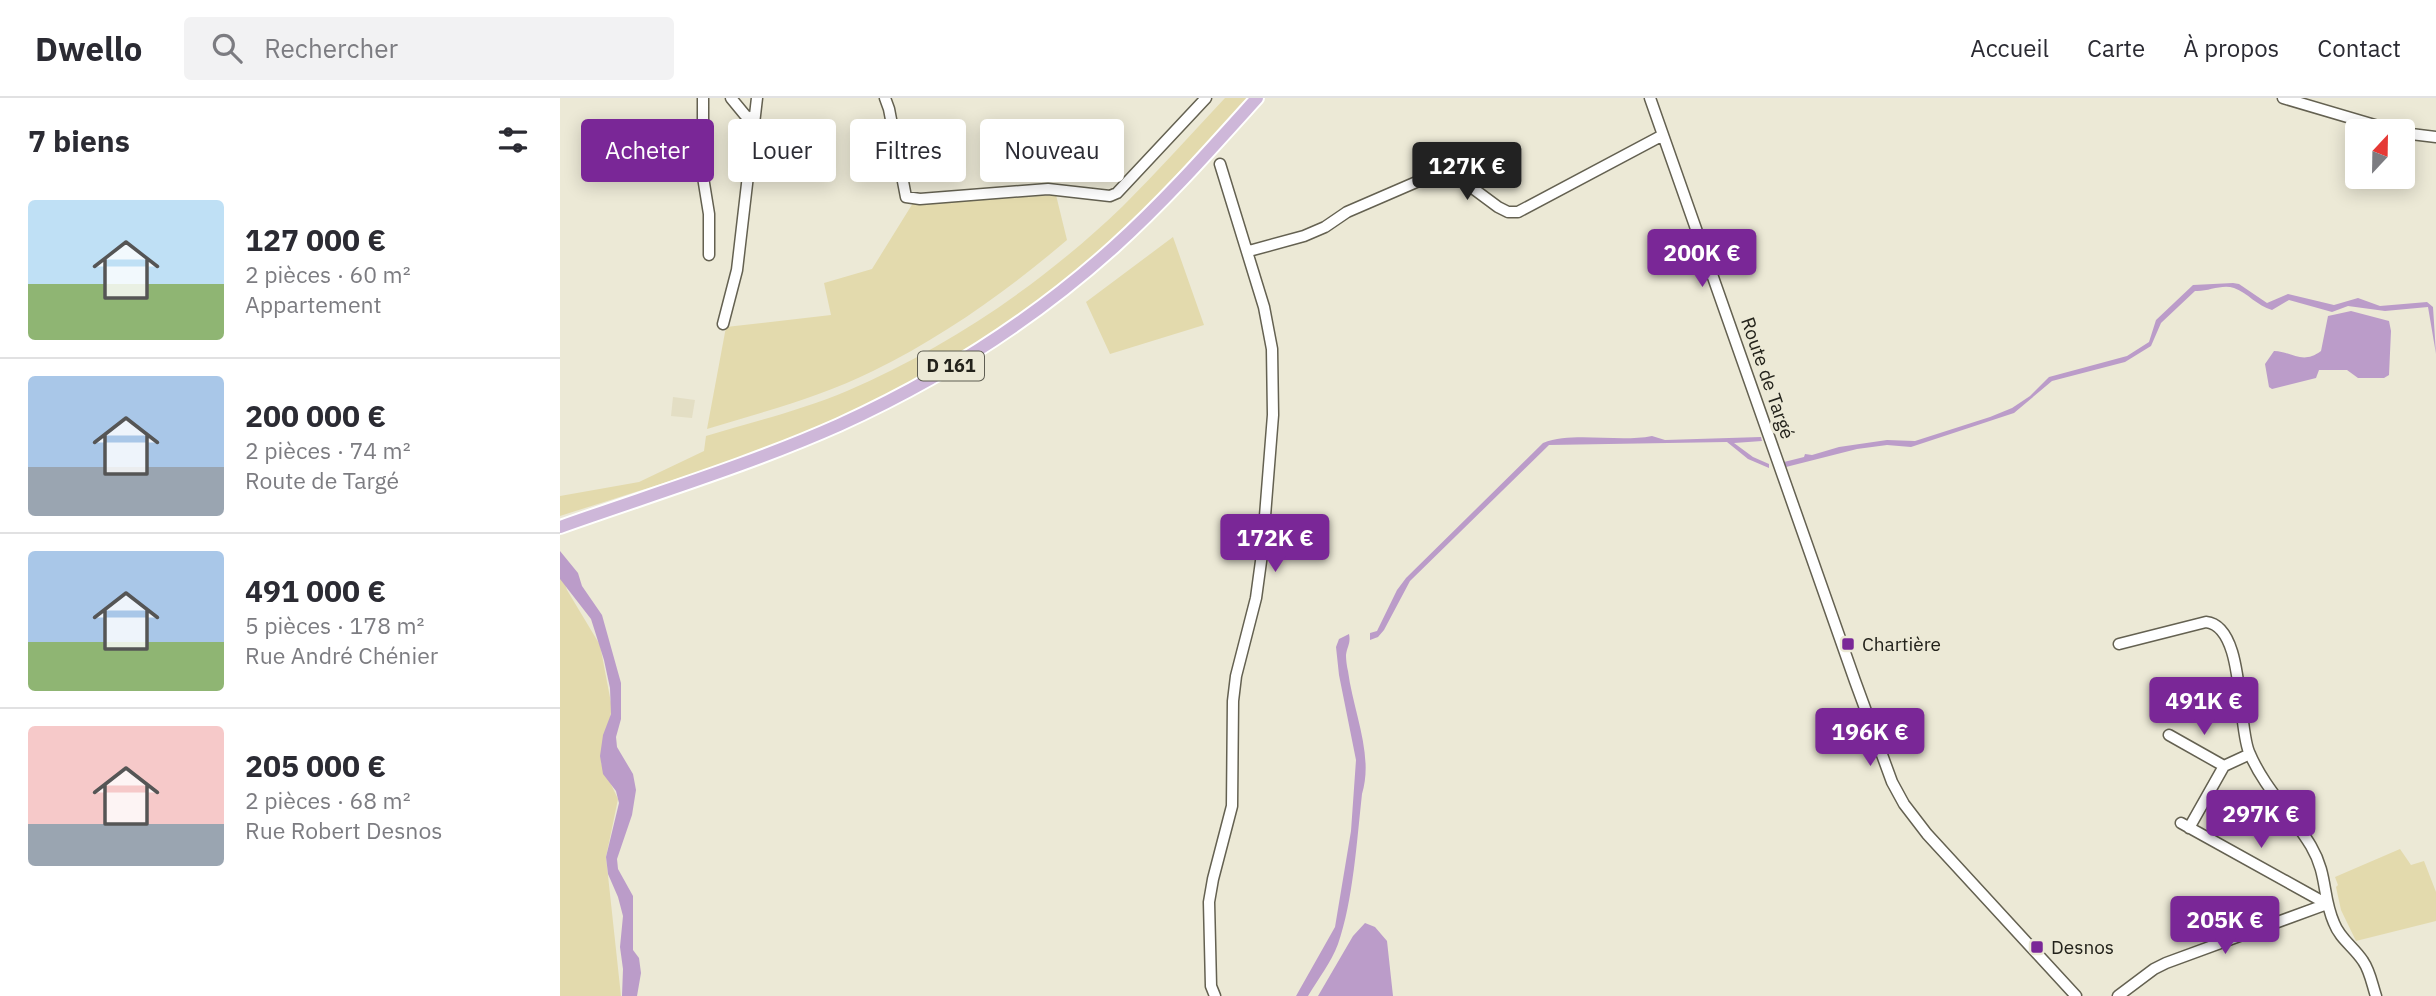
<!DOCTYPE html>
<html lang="fr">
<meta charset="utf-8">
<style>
:root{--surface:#fff;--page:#f2f2f3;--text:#2b2b33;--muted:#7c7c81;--line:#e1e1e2;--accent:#7a2797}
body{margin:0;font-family:"IBM Plex Sans",sans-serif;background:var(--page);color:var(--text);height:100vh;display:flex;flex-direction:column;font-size:26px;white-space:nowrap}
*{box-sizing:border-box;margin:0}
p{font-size:23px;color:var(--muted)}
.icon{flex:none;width:38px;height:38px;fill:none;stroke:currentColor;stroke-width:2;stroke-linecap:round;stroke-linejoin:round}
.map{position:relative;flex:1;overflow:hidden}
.sheet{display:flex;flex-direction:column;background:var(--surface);width:560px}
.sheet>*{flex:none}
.top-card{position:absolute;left:21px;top:21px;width:665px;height:63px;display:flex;gap:14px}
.needle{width:46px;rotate:22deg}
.tools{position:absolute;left:1785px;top:21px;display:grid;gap:14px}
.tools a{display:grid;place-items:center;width:70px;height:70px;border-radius:7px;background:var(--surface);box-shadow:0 4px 18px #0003;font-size:35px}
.price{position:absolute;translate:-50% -60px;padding:0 16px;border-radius:7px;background:var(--accent);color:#fff;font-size:23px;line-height:46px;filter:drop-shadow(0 2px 4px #0008)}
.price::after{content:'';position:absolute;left:50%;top:42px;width:21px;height:16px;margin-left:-10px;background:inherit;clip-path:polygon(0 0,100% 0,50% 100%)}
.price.active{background:#222;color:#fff}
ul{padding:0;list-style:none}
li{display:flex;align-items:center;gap:21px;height:175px;padding:0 28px}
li+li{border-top:2px solid var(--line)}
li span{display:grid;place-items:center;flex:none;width:196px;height:140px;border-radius:7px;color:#555}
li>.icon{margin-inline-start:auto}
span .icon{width:84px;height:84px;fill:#fffc;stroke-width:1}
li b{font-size:30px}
h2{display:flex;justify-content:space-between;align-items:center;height:84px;padding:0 28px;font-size:30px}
.chip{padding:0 24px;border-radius:7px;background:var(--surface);box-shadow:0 4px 18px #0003;font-size:24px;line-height:63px}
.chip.active{background:var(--accent);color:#fff}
header{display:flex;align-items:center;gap:42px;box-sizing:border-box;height:98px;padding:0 35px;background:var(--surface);border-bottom:2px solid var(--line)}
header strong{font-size:33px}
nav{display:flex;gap:38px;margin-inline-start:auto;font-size:24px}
.search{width:490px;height:63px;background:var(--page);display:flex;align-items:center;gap:18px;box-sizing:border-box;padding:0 24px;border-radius:7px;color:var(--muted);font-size:26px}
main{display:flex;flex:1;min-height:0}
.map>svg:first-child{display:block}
</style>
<header>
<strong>Dwello</strong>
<div class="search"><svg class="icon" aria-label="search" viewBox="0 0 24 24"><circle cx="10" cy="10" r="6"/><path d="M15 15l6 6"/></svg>Rechercher</div>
<nav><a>Accueil</a><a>Carte</a><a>À propos</a><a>Contact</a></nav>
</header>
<main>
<section class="sheet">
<h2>7 biens<svg class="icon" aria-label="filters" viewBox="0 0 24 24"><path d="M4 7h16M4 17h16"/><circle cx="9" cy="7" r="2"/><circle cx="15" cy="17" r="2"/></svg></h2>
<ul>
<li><span style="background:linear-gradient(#bfe0f5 60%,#8fb573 0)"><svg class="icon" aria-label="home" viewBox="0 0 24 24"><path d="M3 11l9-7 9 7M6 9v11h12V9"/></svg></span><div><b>127 000 €</b><p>2 pièces · 60 m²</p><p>Appartement</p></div></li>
<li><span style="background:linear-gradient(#a9c7e8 65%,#9aa5b1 0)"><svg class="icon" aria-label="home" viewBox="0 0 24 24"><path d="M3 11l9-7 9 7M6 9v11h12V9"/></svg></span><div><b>200 000 €</b><p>2 pièces · 74 m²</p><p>Route de Targé</p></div></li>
<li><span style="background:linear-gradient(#a9c7e8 65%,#8fb573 0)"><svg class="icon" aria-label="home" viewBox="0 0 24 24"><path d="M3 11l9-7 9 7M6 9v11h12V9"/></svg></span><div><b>491 000 €</b><p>5 pièces · 178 m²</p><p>Rue André Chénier</p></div></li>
<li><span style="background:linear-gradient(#f6c9c9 70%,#9aa5b1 0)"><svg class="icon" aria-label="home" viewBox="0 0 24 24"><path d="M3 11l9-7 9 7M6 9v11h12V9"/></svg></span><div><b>205 000 €</b><p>2 pièces · 68 m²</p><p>Rue Robert Desnos</p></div></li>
</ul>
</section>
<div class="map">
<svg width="1876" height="898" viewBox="0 0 1876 898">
<rect width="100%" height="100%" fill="#ece9d6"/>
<!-- built -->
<path fill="#e3dec4" d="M113,299L135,302L132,320L111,318Z"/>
<!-- green -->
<path fill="#e3daad" d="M665,0H689C646,47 604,94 557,137C482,206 395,264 304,309C207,355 102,385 0,418V398L79,384L144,353L146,338C193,324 242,312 287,293C389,249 483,185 563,108C598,73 631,36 665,0Z
M496,97L507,142C447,193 384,238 313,273C261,299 203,314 147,331L166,229L271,217L264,185L312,171L353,105Z
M613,139L644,227L550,256L526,204Z
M0,471L7,492L40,547L52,610L41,665L58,701L46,759L61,898H0Z
M1840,751L1851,767L1864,763L1876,794V823L1796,843L1781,812L1776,789L1778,787L1775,779Z"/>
<!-- water -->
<path fill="#bb9cc9" d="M1673,185L1679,186L1707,205L1728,196L1774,207L1798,200L1820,208L1867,204L1873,209L1876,256L1868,209L1825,213L1788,208L1772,214L1729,202L1712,212C1697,208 1688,195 1674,190C1661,186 1648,194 1635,193L1601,225L1591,248L1565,264L1492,283L1454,315L1351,349L1327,347L1297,351L1226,369L1224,364L1244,359L1245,356L1252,357L1279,349L1327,342L1355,343L1430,319L1452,310L1470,298L1489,279L1567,258L1589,244L1596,222L1633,187Z
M1791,213L1829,223L1831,233L1829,277L1824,280H1798L1787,272H1759L1756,280L1712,291L1709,289L1705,266L1714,253C1734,254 1742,267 1761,253L1768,218Z
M1092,338L1105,342L1201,339L1202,343L1174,345L1193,359L1209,366V370L1188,361L1167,344L989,347L850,483L824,532L818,539L810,542V535L817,533L837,492L846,480L983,345C1015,333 1057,345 1092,338Z
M0,453L18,475L22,488L42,517L61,585V621L56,639L57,649L73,676L76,692L72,717L57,761L58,771L73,798V852L79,860L81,875L77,898H62L63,871L60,849L63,818L58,799L48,776L46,759L59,705L56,693L43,676L40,658L43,637L51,616L50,590L44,562L31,521L0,481Z
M789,536C791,545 787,549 786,557C786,562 787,569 788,573C793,613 814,657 802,696C797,741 793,804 778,846C771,865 758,881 748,898H736L775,829L791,733L796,662L779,577L776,549L779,541Z
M805,825L815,829L827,843L833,898H758L793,838Z"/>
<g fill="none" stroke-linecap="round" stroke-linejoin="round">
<defs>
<path id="minor" d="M143,0V79L149,116V157
M171,0L185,17L195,23
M325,0L329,11L346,99L360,101L488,91L550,98L557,95L646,0
M1090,0L1295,583L1332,684L1344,706L1367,736L1516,898
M1723,0L1835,33
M1843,35L1876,39
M689,153L744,138L765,129L787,114L868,79L885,77L903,83L938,109L948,114H958L1103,37
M163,226L177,172L197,0
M1559,546L1646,524C1685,528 1677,625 1689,654C1704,690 1732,716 1751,748C1768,777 1762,798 1774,825C1780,841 1794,849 1803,863C1810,873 1812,886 1816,898
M1609,637L1664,668
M1621,725L1767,806
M1629,730L1664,668L1690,656
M655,898L651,888L649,804L653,781L672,708L673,603L676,578L696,500L702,456L713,317L712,251L704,209L660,66
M1558,898L1594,871L1606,865L1767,806"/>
<path id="major" d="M0,429C93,396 189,367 279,327C378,282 473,222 554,149C605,103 651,51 697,0"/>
</defs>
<!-- minor casing -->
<use href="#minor" stroke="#646151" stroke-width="13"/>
<!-- major casing -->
<use href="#major" stroke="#fff" stroke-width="16"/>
<!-- minor -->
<use href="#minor" stroke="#fff" stroke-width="10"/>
<!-- major -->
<use href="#major" stroke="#ceb7d9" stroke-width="12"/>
</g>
<!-- markers -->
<g fill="#7a2797" stroke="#ece9d6" stroke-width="2.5">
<rect x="1281" y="539" width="14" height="14" rx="3.5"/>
<rect x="1470" y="842" width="14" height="14" rx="3.5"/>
</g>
<g text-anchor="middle" stroke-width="6" stroke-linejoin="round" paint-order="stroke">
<!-- shield labels -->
<rect fill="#ece9d6" stroke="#5f5e53" stroke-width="2" x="358" y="253.5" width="66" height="29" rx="5"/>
<g font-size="18" font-weight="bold" fill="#23221b">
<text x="391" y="274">D 161</text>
</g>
<!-- street labels -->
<g font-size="19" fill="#23221b" stroke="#ece9d6">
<text transform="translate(1208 280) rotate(71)" y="7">Route de Targé</text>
</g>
<!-- poi labels -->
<g font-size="19" fill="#23221b" stroke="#ece9d6" text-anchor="start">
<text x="1302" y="553">Chartière</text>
<text x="1491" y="856">Desnos</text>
</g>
</g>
</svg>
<div class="tools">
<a><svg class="needle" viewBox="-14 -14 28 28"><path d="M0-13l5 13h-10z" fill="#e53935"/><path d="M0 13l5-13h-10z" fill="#7c7c81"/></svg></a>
</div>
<b class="price active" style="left:907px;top:104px">127K €</b>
<b class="price" style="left:1142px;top:191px">200K €</b>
<b class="price" style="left:715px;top:476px">172K €</b>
<b class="price" style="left:1644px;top:639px">491K €</b>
<b class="price" style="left:1310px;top:670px">196K €</b>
<b class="price" style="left:1701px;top:752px">297K €</b>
<b class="price" style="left:1665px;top:858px">205K €</b>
<div class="top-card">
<a class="chip active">Acheter</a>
<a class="chip">Louer</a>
<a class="chip">Filtres</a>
<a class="chip">Nouveau</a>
</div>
</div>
</main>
